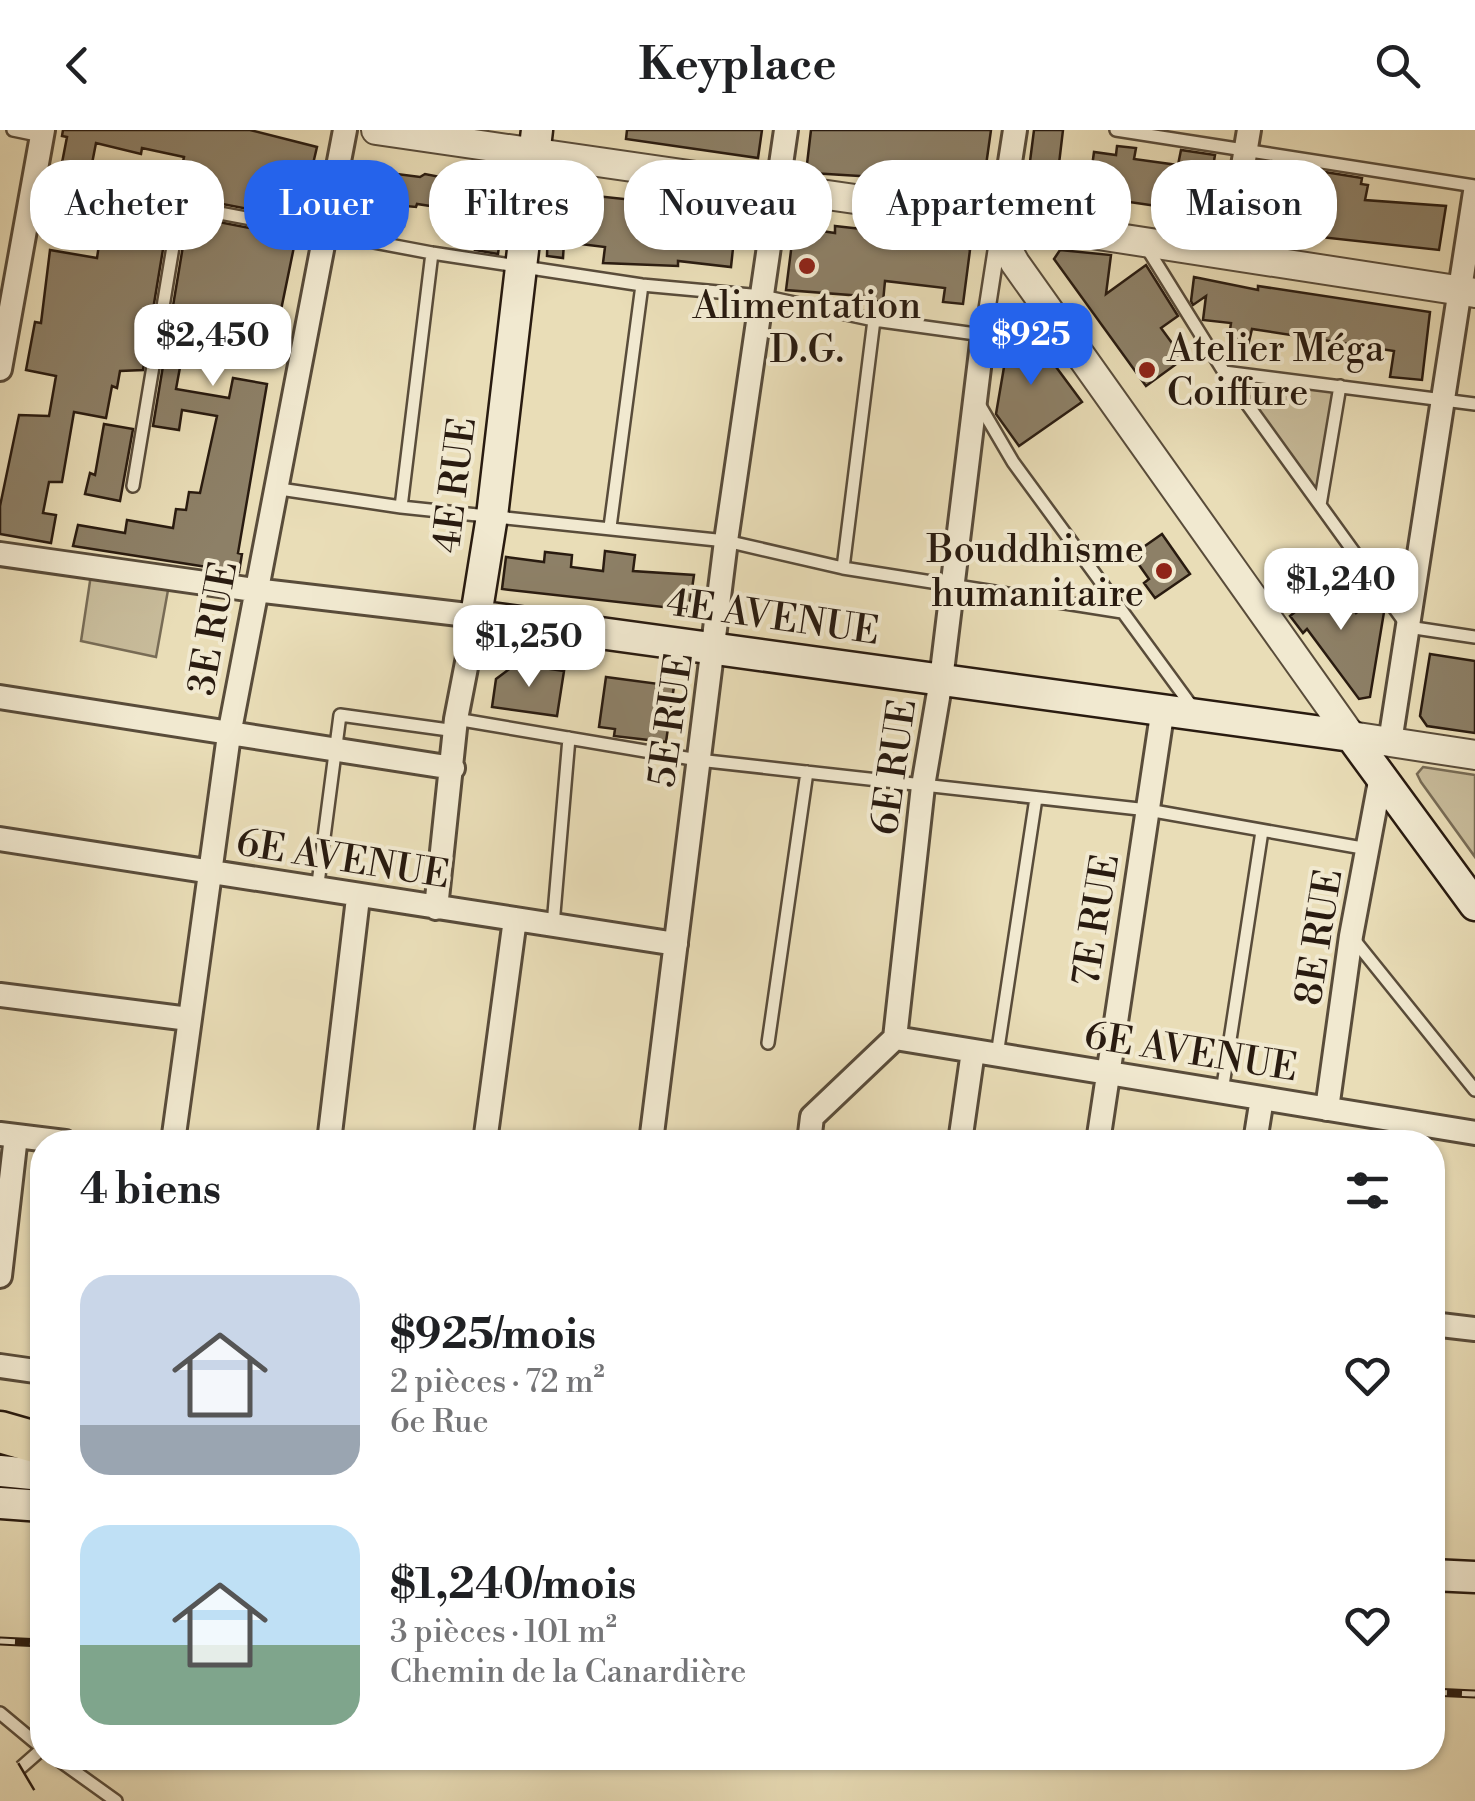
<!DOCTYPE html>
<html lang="fr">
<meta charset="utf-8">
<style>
:root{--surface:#fff;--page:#f6f6f6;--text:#202124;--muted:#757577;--accent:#2563eb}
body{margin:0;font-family:"Libre Bodoni",serif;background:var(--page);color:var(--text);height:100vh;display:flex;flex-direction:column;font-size:38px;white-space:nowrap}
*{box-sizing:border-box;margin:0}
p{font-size:32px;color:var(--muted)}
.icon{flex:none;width:55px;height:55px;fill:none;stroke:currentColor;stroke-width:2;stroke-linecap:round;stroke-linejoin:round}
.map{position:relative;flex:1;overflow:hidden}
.side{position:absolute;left:30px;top:1000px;width:1415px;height:640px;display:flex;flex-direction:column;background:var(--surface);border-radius:40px;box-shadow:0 2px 8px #0004}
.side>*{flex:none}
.banner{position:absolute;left:30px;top:30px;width:1415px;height:90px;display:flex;gap:20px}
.price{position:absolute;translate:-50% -85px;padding:0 22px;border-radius:20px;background:#fff;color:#222;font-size:32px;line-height:65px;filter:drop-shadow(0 2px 5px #0008)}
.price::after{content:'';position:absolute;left:50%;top:60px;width:30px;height:22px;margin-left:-15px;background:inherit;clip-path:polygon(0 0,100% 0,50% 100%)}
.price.selected{background:var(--accent);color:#fff}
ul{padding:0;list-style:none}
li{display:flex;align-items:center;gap:30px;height:250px;padding:0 50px}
li span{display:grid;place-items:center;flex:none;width:280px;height:200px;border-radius:30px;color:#555}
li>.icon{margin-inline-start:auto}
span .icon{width:120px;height:120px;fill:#fffc;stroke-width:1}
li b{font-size:42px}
h2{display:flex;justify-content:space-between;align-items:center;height:120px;padding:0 50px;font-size:42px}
.chip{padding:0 35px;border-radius:40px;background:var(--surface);box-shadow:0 2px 8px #0004;font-size:35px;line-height:90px}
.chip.selected{background:var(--accent);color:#fff}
header{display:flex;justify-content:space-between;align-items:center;height:130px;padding:0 50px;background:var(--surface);font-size:45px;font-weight:700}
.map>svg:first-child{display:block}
</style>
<header><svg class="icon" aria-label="back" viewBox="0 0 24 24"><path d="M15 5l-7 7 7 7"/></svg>Keyplace<svg class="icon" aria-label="search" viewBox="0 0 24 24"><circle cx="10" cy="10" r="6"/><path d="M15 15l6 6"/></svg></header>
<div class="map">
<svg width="1475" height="1671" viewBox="0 0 1475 1671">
<rect width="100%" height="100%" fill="#e9ddb7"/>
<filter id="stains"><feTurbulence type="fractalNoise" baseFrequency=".002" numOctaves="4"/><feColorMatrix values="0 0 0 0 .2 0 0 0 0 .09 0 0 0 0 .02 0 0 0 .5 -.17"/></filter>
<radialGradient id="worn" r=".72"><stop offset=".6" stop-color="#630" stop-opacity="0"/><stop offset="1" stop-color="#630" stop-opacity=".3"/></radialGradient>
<!-- green -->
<path fill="#c8bc9b" stroke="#786c56" stroke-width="2.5" d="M1224,242L1340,256L1320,375Z
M92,438L170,449L156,527L81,511Z
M1423,637L1475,645V727L1421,652L1417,644Z"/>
<!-- building -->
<path fill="#8d8067" stroke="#291b10" stroke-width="2.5" d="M63,0H250L317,17L300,89L176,65L184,27L142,18L141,24L96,13L89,49L60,43L67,7L62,6Z
M627,0H762L758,28L626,9Z
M811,0H991L982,64L876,47L811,43L807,34Z
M1034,0H1063L1056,59L1027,55Z
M1117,16L1136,18L1134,29L1178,35L1181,20L1215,25L1205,83L1088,66L1094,22L1116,25Z
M1263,32L1362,48L1361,54L1368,55L1365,70L1446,76L1439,120L1257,100L1252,93Z
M358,39L420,47L425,44L507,60L498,124L475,120L478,98L458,95L459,89L449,87L450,79L417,74L416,77L406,76L404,96L345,88L353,44Z
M549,61L737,81L731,137L678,131V136L603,133L605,117L564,112L563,128L547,126Z
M131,76L169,83L143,240L120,241L117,258L112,256L106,288L74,282L62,352H49L43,383L56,385L51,413L0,404V376L19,285L49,286L56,246L26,240L35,192L41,193L50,120L97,128L100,108L124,113Z
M188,86L296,107L273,219L214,209L211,226L183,221L176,259L229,268L233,248L267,254L238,423L242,424L239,442L73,416L78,395L125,403L127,390L173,398L176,379L186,380L189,362L200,363L217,286L182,280L179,300L153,296Z
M835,96L952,109L951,114L962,115L970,120L963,174L943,172L945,158L885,151L883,172L862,169V166L786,160L794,97L835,103Z
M1060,120L1111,125L1106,164L1146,135L1178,186L1161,198L1180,224L1172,230L1175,235L1146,256L1054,129Z
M1194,147L1258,160V156L1430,182L1422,250L1390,247L1394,221L1252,199L1248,216L1228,214L1231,193L1203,190L1206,166L1193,175L1191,171Z
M1022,191L1082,272L1019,316L996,284L1010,202Z
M104,294L133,299L120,371L85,364L90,343L95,345Z
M1162,404L1190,444L1155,468L1144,453L1149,449L1132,425Z
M605,421L635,425L633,441L694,445L690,473L681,479L502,459L506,427L544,432L545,422L572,425L571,437L603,441Z
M1307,450L1317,465L1332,455L1356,483L1375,469L1384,482L1370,567L1359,569L1307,499L1303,503L1290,486L1295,482L1284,467Z
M1430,524L1475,531V603L1427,596L1420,586Z
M516,534L564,541L557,586L492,577L496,549Z
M606,547L674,556L666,612L614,606L615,599L599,597Z"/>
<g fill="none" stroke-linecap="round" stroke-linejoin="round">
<defs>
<path id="service" d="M13,0L42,6
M1116,0L1475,56
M34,48L432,123L642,155L762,166L874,190L983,205
M1145,115L1224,242L1408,497L1475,507
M1224,242L1475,274
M979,274L1013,332L1193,578
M133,356L180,75
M273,358L401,377L726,411L843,438L1122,482
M1320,375L1340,256
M401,377L432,123
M610,397L642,155
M843,438L874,190
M456,589L698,630L1148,680L1368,719
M317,761L340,585L456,601
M553,795L569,608
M1351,806L1475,960
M768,913L807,642
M997,925L1036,668
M1222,962L1262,701
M0,1583L42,1618
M56,1628L116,1671
M9,1648L42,1619"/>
<path id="pedestrian" d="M983,205L998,108"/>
<path id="minor" d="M1001,90L1015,0
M1228,125L1249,0
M0,239L43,0
M0,424L254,460L476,486L456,589L436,778
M0,567L453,638
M1390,612L1475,62
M0,709L676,814
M0,865L189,889
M895,908L1475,1003
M1327,979L1351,806L1381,646
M0,1004L65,1012
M173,1012L229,605L345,0
M329,1012L358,768
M485,1012L515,789
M651,1012L726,411L786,0
M809,1012L812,987L895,908L923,656L941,550L983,205
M960,1012L973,921
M1098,1012L1163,578
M1255,1012L1262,968
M0,1146L16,1006
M1432,1194L1475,1199
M0,1236L42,1242"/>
<path id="tertiary" d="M376,0L1001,90L1475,163
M1001,90L1005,115L1015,133L1351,606L1475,625"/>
<path id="secondary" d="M537,0L492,386L476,486L1351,606L1475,775
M0,1341L42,1345
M0,1373L42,1376
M1432,1445L1475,1447"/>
<path id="motorway" d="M0,1302L42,1314"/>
</defs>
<!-- service casing -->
<use href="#service" stroke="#594c3a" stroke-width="16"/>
<!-- pedestrian casing -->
<use href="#pedestrian" stroke="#594c3a" stroke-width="20"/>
<!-- minor casing -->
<use href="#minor" stroke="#594c3a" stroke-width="28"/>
<!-- tertiary casing -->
<use href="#tertiary" stroke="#594c3a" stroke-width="32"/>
<!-- secondary casing -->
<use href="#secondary" stroke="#291b10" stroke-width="35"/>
<!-- motorway casing -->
<use href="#motorway" stroke="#291b10" stroke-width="45"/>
<!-- service -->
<use href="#service" stroke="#f1e9d0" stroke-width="11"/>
<!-- pedestrian -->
<use href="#pedestrian" stroke="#f1e9d0" stroke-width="15"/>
<!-- minor -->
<use href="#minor" stroke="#f1e9d0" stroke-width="22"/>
<!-- tertiary -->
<use href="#tertiary" stroke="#f1e9d0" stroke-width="28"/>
<!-- secondary -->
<use href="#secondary" stroke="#f1e9d0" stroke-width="30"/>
<!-- motorway -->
<use href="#motorway" stroke="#e9ddb7" stroke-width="40"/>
<defs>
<path id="rail" d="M0,1511L42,1513
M1432,1562L1475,1564"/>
</defs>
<!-- rail casing -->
<use href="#rail" stroke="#291b10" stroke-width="9"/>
<!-- rail -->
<use href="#rail" stroke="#f1e9d0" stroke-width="5" stroke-dasharray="15" stroke-linecap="butt"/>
<defs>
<path id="motorway-bridge" d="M0,1644L16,1671"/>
</defs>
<!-- motorway-bridge casing -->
<use href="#motorway-bridge" stroke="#291b10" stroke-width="45" stroke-linecap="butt"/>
<!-- motorway-bridge -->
<use href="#motorway-bridge" stroke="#e9ddb7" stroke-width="40"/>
</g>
<!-- markers -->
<g fill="#8f2418" stroke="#f1e9d0" stroke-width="4">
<circle cx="807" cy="136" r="10"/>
<circle cx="1147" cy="240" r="10"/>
<circle cx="1164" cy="441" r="10"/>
</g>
<g text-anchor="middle" stroke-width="8" stroke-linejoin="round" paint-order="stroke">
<!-- poi labels -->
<g font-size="38" fill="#291b10" stroke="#f1e9d0">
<text x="807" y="188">Alimentation<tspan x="807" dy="44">D.G.</tspan></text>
<text x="1167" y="231" text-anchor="start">Atelier Méga<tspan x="1167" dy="44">Coiffure</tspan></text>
<text x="1144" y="432" text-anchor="end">Bouddhisme<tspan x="1144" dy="44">humanitaire</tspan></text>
</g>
<!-- street labels -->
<g font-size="38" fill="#291b10" stroke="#f1e9d0">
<text transform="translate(454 355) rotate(-83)" y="13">4E RUE</text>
<text transform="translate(773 486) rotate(8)" y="13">4E AVENUE</text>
<text transform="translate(212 498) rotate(-80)" y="13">3E RUE</text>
<text transform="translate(670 590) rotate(-82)" y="13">5E RUE</text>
<text transform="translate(893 637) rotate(-82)" y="13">6E RUE</text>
<text transform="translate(343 728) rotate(9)" y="13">6E AVENUE</text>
<text transform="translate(1095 790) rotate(-81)" y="13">7E RUE</text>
<text transform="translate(1318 807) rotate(-81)" y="13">8E RUE</text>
<text transform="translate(1191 921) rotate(9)" y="13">6E AVENUE</text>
</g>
</g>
<rect width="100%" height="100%" filter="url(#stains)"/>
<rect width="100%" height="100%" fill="url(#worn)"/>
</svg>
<b class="price selected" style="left:1031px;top:258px">$925</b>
<b class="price" style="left:213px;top:259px">$2,450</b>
<b class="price" style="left:1341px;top:503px">$1,240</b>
<b class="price" style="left:529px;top:560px">$1,250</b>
<div class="banner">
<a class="chip">Acheter</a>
<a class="chip selected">Louer</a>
<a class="chip">Filtres</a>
<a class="chip">Nouveau</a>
<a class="chip">Appartement</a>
<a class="chip">Maison</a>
</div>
<section class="side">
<h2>4 biens<svg class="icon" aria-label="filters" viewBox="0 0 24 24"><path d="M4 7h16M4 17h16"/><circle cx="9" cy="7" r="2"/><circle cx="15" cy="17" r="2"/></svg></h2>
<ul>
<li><span style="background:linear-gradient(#c9d6e8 75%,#9aa5b1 0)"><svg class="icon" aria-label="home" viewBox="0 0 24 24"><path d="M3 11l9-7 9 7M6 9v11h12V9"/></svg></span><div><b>$925/mois</b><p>2 pièces · 72 m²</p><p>6e Rue</p></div><svg class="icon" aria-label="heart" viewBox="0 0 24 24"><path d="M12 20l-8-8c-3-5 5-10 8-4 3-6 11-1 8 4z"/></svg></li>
<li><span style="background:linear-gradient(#bfe0f5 60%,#7fa58c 0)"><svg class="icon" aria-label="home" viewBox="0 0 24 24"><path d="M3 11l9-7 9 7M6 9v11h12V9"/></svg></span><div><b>$1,240/mois</b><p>3 pièces · 101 m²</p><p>Chemin de la Canardière</p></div><svg class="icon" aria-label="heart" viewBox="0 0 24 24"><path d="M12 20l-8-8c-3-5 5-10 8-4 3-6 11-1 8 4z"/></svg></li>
</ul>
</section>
</div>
